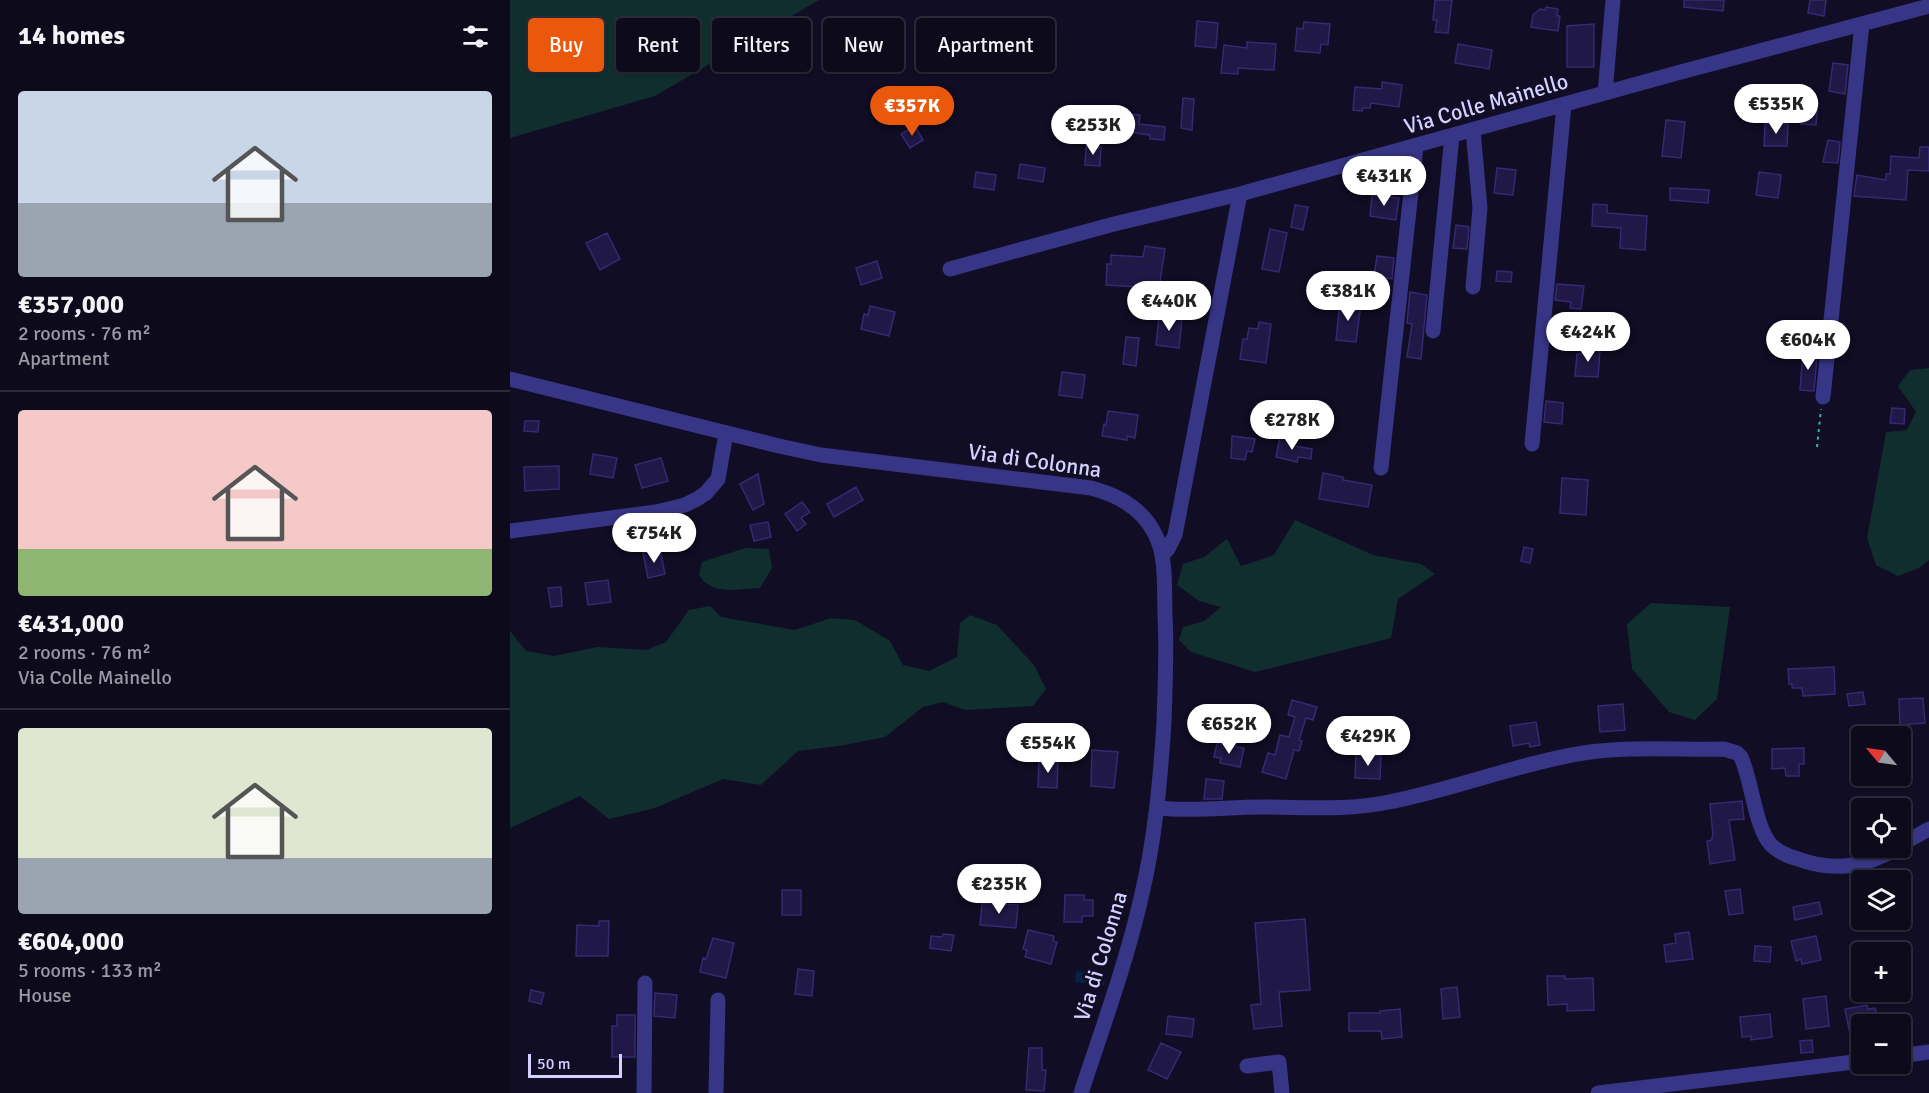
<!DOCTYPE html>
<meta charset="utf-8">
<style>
:root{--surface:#0c0a1b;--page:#151324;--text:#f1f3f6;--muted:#9a9aa3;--line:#2c2b3a;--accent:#ea580c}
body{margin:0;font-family:Signika,sans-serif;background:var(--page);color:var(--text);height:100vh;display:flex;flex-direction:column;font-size:22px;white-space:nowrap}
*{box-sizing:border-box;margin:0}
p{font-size:20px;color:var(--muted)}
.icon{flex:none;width:33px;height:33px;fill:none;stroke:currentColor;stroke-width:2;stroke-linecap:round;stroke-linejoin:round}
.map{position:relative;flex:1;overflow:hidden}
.drawer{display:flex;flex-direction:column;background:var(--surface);width:510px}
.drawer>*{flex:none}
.guide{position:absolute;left:18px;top:18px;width:570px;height:54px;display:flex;gap:12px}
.needle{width:39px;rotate:299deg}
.fabs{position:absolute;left:1341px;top:726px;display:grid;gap:12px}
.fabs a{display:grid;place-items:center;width:60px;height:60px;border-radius:6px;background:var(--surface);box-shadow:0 2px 4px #0004,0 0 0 2px var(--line);font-size:30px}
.scale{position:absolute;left:18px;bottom:15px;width:94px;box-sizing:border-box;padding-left:6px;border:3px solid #d4d0ff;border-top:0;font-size:16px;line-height:21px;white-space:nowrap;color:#d4d0ff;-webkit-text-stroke:4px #100d24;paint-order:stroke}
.price{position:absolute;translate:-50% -51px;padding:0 14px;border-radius:21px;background:#fff;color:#222;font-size:20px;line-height:39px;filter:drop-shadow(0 2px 3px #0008)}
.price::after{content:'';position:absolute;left:50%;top:36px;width:18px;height:14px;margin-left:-9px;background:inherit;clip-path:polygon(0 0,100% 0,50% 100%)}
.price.active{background:var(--accent);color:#fff}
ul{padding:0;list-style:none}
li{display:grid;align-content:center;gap:12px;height:318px;padding:0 18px}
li+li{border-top:2px solid var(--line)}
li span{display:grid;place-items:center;height:186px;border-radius:6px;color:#555}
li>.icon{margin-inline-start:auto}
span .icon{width:108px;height:108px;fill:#fffc;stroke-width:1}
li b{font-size:26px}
h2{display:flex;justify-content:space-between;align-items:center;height:72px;padding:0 18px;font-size:26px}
.pill{padding:0 21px;border-radius:6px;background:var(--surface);box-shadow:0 2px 4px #0004,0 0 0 2px var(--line);font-size:21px;line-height:54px}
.pill.active{background:var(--accent);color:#fff}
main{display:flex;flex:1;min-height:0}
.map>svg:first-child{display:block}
</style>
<main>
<section class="drawer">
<h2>14 homes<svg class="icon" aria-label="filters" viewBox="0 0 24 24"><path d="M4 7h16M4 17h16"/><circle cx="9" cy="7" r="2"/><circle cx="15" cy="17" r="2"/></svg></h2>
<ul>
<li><span style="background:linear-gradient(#c9d6e8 60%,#9aa5b1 0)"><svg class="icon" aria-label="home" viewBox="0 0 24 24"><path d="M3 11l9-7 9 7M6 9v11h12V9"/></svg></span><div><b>€357,000</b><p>2 rooms · 76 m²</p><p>Apartment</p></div></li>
<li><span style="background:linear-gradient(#f6c9c9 75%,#8fb573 0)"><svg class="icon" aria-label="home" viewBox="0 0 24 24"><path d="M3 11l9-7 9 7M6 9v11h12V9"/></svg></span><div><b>€431,000</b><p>2 rooms · 76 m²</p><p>Via Colle Mainello</p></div></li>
<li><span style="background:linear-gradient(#dfe7d0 70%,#9aa5b1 0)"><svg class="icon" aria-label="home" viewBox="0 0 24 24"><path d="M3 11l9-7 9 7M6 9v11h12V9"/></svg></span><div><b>€604,000</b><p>5 rooms · 133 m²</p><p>House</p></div></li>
</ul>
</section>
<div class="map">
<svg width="1419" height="1093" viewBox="0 0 1419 1093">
<rect width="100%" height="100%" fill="#100d24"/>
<!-- green -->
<path fill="#102e2d" d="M0,0H309L145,96L0,138Z
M1419,368V560L1409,568L1388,576L1366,565L1357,538L1376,432L1397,430L1406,412L1388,386L1400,370Z
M785,520L863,555L911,564L925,574L888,599L881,638L745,672L681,652L669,640L673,627L694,621L711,607L689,601L667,585L673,564L694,557L717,539L731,566L764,555Z
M235,548L259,549L262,568L250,588C229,589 201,596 189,575L192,562Z
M1141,603L1220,607L1207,699L1185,720L1159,712L1122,669L1117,624Z
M200,606L211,617L285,630L321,618L345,620L380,641L393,665L419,671L447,657L450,623L460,615L487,625L524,665L536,689L523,706L455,710L433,702L413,707L375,737L329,746L288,751L251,785L213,779L145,808L99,819L70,796L0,828V631L16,651L44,656L87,647L136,650L156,642L179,610Z"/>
<!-- water -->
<path fill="#092147" d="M566,971L595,975L594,986L565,982Z"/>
<!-- building -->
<path fill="#201846" stroke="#362973" stroke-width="1.5" d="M925,0H942L938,33L925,32L927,20H923Z
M1174,0H1214L1213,11L1174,7Z
M1300,0H1316L1314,16L1298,13Z
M1036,7L1048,9L1047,16H1050L1048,31L1021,27L1023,15L1030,9L1035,10Z
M687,21L708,23L706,48L685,46Z
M794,22L820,24L818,45L811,44L810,53L785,51L787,28L793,29Z
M1084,24V67H1057V26Z
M737,42L766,44L764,70L728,68V74L711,73L714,45L737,48Z
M948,44L982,50L979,69L945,63Z
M1323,63L1338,65L1335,94L1319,91Z
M872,82L892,85L889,107L861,103L860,108H853L852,111L843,110L845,87L872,89Z
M673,98L684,99L682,130L671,128Z
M1293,101L1308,102L1306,125L1291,124Z
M615,114L630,115L629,124L655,127L654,140L640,139V135L617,132L618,125H614Z
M1156,120L1175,122L1171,158L1152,156Z
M1255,124H1278L1277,146H1254Z
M405,126L413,140L400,148L391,134Z
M1318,140L1330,142L1328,163L1313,162Z
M576,147H591L590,166L575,165Z
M1410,147H1419V171L1398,170L1396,200L1344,196L1347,175L1376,180V174H1380L1381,156L1409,158Z
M510,164L535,168L533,182L508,178Z
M987,168L1006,170L1003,195L984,193Z
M466,172L486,175L484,190L464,187Z
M1249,172L1271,175L1268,198L1246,195Z
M1160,188L1199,190L1198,203L1160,200Z
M862,195L889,198L886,220L860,216Z
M1083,204L1097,205V213L1137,216L1135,250L1110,248L1111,228L1082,226Z
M785,205L798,207L793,230L781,227Z
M946,225L959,227L957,249L943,248Z
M760,229L777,233L769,272L752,269Z
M97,233L110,259L90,270L76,243Z
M635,246L655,249L647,301L627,298L629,287L596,285L597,264H601V255L633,257Z
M867,256L884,258L882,279L864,276Z
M367,261L372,278L351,285L346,268Z
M987,271L1002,272L1001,282L986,281Z
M1047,284L1074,286L1071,309L1060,308L1061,302L1045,300Z
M900,292L917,295L911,359L897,357L902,324L897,323Z
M830,301L851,304L846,342L826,340Z
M360,306L385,312L379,336L351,329L354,314L358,315Z
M649,316L672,319L669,348L646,345Z
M749,322L761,324L756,363L730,359L733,339H737L739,328L748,329Z
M616,337L629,338L626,366L613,364Z
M1072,348L1090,350L1088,377L1065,376L1067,354H1072Z
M1293,351L1305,352V357H1307L1304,391L1290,390Z
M552,372L575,375L572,398L549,395Z
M1036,401L1053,403L1052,424L1034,422Z
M1382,408L1395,409L1394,424L1380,423Z
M598,411L628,415L625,438L617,436V440L592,436L594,424L596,425Z
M15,421H29L28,432L14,431Z
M722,436L745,439L742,452L737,451L735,460L721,458Z
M770,437L785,440L783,446L802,449L801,459L788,457L787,462L766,457Z
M83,454L107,458L103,478L80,474Z
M151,458L158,481L132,488L125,465Z
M49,466V489L15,491L14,467Z
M813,473L833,477V480L862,485L858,507L809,499Z
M248,474L254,504L243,510L230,484Z
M1052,478L1078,480L1076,515L1050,513Z
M346,487L353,500L324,517L317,504Z
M292,502L300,512L291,518L296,524L287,531L275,514Z
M258,522L261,537L244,541L240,525Z
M1014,547L1023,549L1020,563L1011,561Z
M150,549L155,574L138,578L133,553Z
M98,580L101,602L78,605L75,583Z
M51,587L52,606L41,607L38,588Z
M1324,667L1325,694L1293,696L1292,688H1282V684H1279L1278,669Z
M1353,692L1355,704L1339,706L1337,694Z
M1413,698L1415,723L1390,725L1389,699Z
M782,700L807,707L803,720L796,718L789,740L792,741L789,751L784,750L776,779L752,772L758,753L765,755L770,735L779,737L785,717L778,715Z
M1113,704L1115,730L1090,732L1088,706Z
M1026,722L1030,745L1020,747L1019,743L1003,746L1000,726Z
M707,743L734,748L730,767L710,763L711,758L704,757Z
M1294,748V764H1289V776H1276L1275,768L1262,769V749Z
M582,750L608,752L604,788L581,786Z
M846,754L871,756L870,779L845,778Z
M529,760H548L547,788L528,787Z
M696,779L714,781L712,799H694Z
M1232,801L1234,819L1219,820L1225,860L1200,864L1197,841L1202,840V837L1203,836L1200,804Z
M1230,889L1233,913L1219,915L1215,891Z
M272,890H291V915H272Z
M555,895H574V900H583V916H572V922H554Z
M1309,902L1312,914L1285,920L1283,907Z
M472,903L508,905L506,928L470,925Z
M795,919L800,990L769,992L772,1026L744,1029L741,1005L751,1004L745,923Z
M89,921H99L98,956H66L67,925L89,926Z
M518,930L544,936L543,941L547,942L541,964L515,957L517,950L513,949Z
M1179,932L1183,959L1156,962L1154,945L1166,943L1165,934Z
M433,934L444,935L441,951L420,948L421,936L432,937Z
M1306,936L1311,960L1292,964L1291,959L1286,961L1281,941Z
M203,938L224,943L216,978L190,972L193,958L196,959Z
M1245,946L1261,947L1260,962L1244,961Z
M288,969L304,971L302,996L285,994Z
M1037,976H1055V979L1083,978L1084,1010L1057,1011V1004L1038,1005Z
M947,987L950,1017L933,1019L931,989Z
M21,990L34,993L31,1004L19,1001Z
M145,993L167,995L165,1018L144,1016Z
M1316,996L1319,1026L1296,1029L1293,999Z
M1357,1005L1358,1009L1365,1008L1369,1024H1352V1037L1341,1039L1335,1009Z
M890,1009L892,1037L872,1039L871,1031H839V1013H870V1011Z
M1260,1014L1262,1037L1241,1040V1036L1232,1037L1230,1017Z
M107,1015H125V1057H102V1026H107Z
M658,1016L684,1019L682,1037L656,1034Z
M1302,1040L1303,1052L1291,1053L1290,1041Z
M651,1043L671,1052L657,1079L638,1070Z
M519,1048H532V1070H536L534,1091L516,1090Z"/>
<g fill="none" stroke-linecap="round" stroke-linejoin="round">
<!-- path -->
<path stroke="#28bbb0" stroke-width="2" stroke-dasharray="3 4.5" stroke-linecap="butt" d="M1307,447L1311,409"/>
<!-- minor -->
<path stroke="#373585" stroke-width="15" d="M1095,93L1103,0
M963,130L970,208L963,287
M440,269L604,224L730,194
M923,331L942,136
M0,379L269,446L311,455L581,488C608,495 632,508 645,534C657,557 654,590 655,615C657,651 655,687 654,723C650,783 645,840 631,898C616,964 592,1029 571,1093
M1313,397L1352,24
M1022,444L1054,105
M871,468L906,146
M0,531L146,512L175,505L187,499L196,493L208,479L216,433
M652,555L658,549L665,535L730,194L1167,73L1419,6
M648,808C685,812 716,807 752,807C797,807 835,811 879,802C945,789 1007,764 1073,753C1119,746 1168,750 1214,749L1227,753L1231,757C1242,782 1244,820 1258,841C1265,851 1275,855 1285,858C1322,872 1354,868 1387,848
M1390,845L1419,829
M1390,1056L1419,1052
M737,1066L769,1062L772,1093
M134,1093L135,983
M206,1093L208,1000
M1088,1093L1352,1061"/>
</g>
<g text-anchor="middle" stroke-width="6" stroke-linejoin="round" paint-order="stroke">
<!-- street labels -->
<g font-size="22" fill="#d4d0ff" stroke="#100d24">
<text transform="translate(976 103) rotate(-16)" y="8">Via Colle Mainello</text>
<text transform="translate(525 460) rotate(8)" y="8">Via di Colonna</text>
<text transform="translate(590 956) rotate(-73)" y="8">Via di Colonna</text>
</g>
</g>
</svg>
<div class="fabs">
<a><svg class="needle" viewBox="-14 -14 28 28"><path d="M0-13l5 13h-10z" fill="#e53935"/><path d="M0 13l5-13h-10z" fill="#9a9aa3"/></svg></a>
<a><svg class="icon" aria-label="locate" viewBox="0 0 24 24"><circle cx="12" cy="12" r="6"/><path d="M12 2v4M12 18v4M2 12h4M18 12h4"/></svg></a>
<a><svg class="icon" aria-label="layers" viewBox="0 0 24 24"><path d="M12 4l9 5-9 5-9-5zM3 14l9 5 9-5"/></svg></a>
<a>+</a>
<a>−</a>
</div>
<div class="scale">50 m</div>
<b class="price" style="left:1266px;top:135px">€535K</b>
<b class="price active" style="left:402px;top:137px">€357K</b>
<b class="price" style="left:583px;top:156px">€253K</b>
<b class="price" style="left:874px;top:207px">€431K</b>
<b class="price" style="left:838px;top:322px">€381K</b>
<b class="price" style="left:659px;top:332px">€440K</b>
<b class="price" style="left:1078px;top:363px">€424K</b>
<b class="price" style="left:1298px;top:371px">€604K</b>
<b class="price" style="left:782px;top:451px">€278K</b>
<b class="price" style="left:144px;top:564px">€754K</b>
<b class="price" style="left:719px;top:755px">€652K</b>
<b class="price" style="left:858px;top:767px">€429K</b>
<b class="price" style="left:538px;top:774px">€554K</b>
<b class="price" style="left:489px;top:915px">€235K</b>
<div class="guide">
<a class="pill active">Buy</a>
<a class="pill">Rent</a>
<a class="pill">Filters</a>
<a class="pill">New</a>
<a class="pill">Apartment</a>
</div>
</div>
</main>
